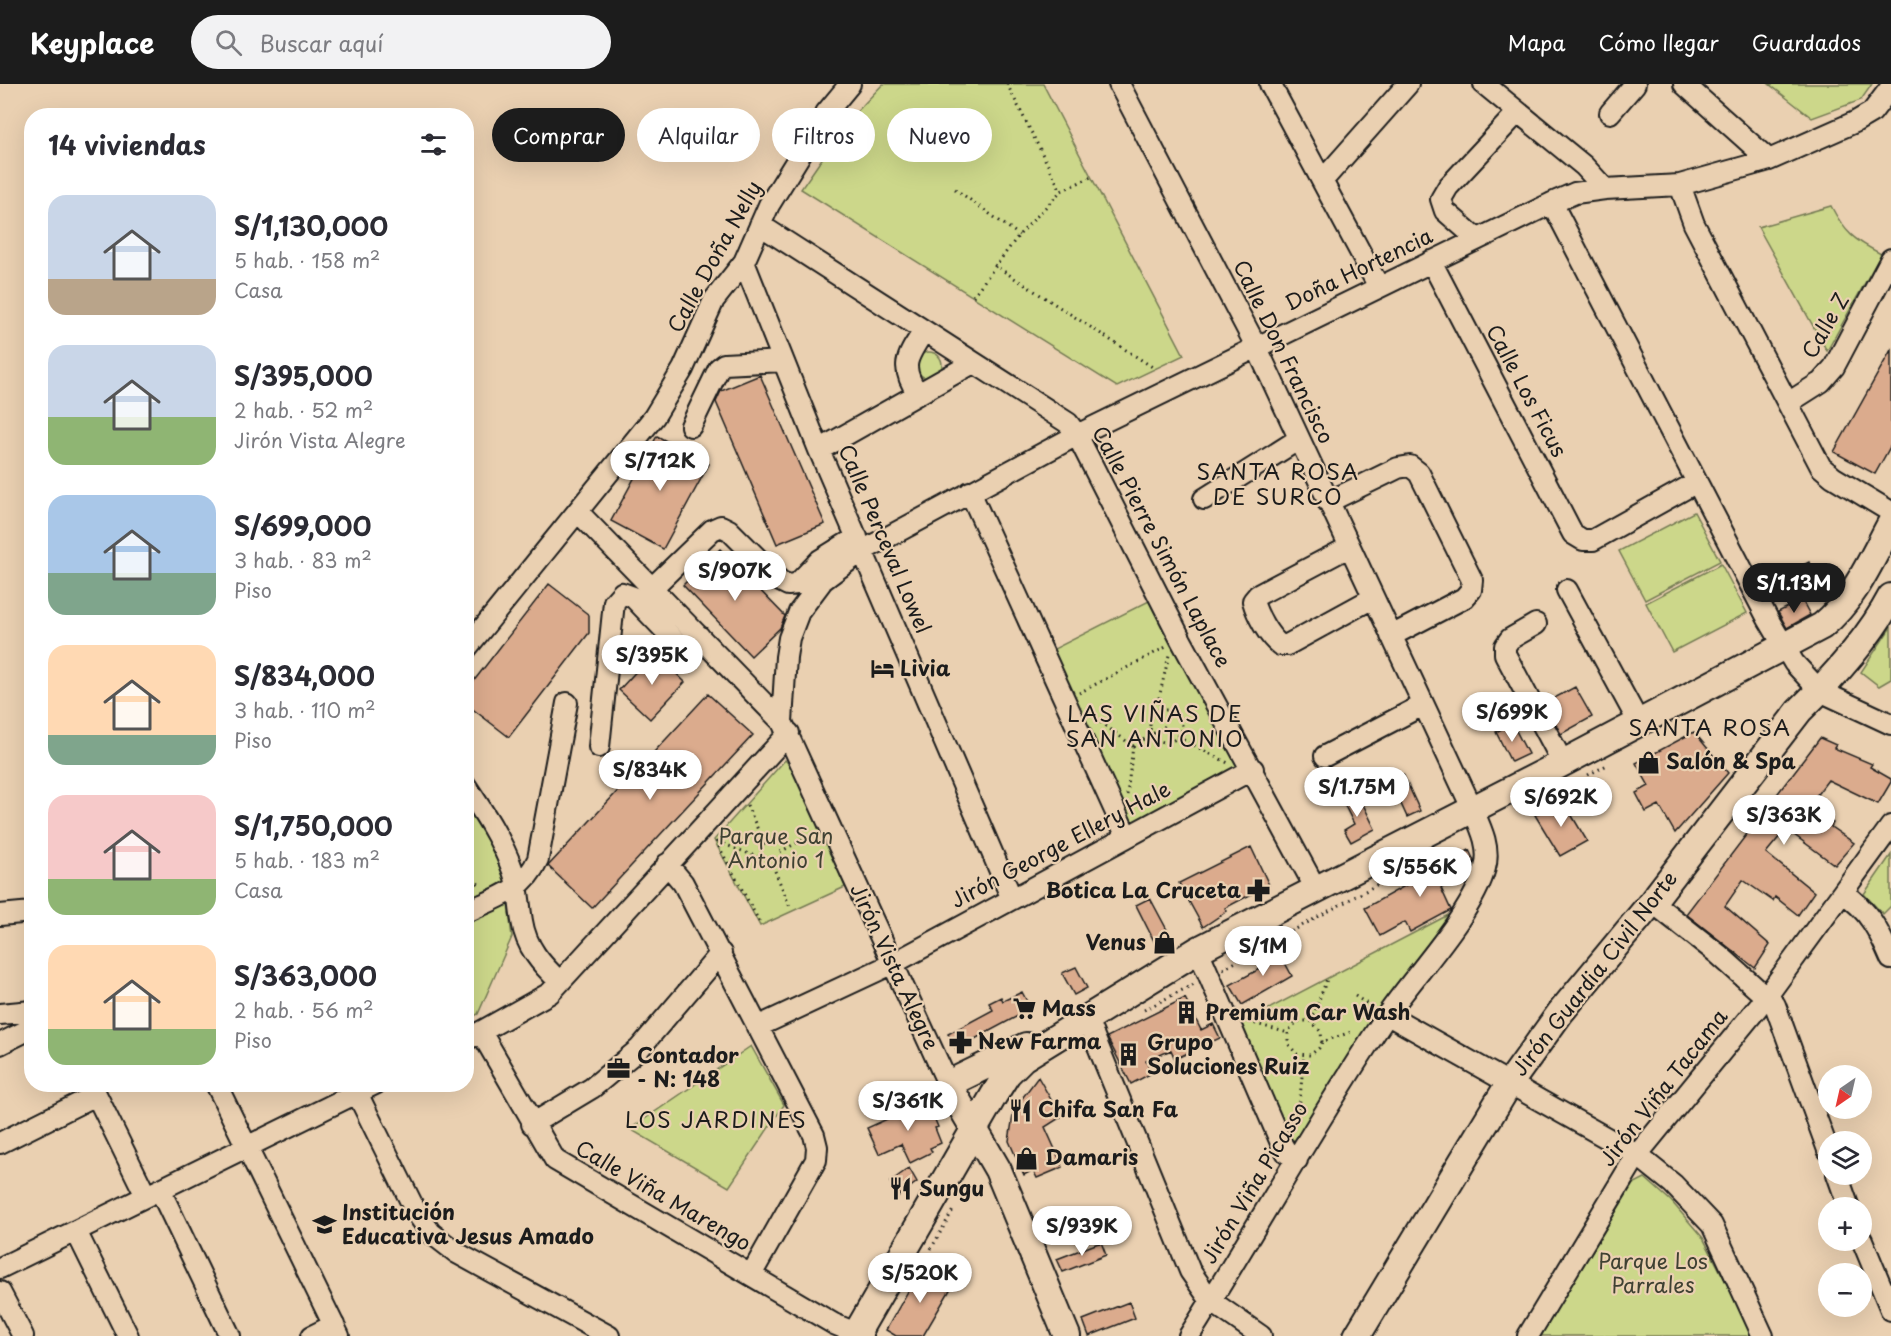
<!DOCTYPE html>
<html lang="es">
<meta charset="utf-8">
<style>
:root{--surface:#fff;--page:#f2f2f3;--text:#2b2b33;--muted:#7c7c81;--accent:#1c1c1c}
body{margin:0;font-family:"Playpen Sans",sans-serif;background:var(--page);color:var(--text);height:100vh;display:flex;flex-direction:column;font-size:22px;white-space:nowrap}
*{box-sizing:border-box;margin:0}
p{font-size:20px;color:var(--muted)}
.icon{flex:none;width:33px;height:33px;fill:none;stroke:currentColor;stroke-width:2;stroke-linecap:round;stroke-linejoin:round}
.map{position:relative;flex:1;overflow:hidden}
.drawer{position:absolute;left:24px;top:24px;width:450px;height:984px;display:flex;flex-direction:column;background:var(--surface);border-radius:24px;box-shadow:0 6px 24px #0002}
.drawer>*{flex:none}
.top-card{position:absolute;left:492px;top:24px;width:570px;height:54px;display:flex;gap:12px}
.needle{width:39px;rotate:214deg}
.fabs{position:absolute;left:1818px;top:981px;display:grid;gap:12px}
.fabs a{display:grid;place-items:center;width:54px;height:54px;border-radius:50%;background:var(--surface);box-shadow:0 6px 24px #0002;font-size:30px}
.price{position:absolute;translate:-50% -51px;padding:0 14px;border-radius:21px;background:#fff;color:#222;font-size:20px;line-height:39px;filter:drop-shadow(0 2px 3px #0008)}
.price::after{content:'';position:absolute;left:50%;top:36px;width:18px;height:14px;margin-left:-9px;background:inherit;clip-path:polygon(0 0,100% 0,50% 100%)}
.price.current{background:var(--accent);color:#fff}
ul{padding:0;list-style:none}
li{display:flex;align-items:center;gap:18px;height:150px;padding:0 24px}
li span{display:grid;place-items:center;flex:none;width:168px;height:120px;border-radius:18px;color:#555}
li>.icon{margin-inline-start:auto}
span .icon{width:72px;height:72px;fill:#fffc;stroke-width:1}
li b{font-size:26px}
h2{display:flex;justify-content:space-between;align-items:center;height:72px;padding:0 24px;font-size:26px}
.tag{padding:0 21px;border-radius:27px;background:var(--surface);box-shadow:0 6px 24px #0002;font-size:21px;line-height:54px}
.tag.current{background:var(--accent);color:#fff}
header{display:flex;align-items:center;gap:36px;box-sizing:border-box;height:84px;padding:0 30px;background:var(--accent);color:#fff}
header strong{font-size:28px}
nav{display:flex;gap:33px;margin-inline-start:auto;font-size:21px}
.search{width:420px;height:54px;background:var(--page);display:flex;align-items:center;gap:15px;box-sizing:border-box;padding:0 21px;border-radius:33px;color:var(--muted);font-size:22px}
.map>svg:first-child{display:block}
</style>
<header>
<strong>Keyplace</strong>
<div class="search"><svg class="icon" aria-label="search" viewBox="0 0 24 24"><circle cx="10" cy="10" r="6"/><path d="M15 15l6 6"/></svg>Buscar aquí</div>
<nav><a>Mapa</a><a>Cómo llegar</a><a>Guardados</a></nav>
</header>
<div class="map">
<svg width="1891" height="1252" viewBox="0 0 1891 1252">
<rect width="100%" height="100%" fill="#ead0b1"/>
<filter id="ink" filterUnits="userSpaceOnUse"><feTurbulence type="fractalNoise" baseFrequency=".0167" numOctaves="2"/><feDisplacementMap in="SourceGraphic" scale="12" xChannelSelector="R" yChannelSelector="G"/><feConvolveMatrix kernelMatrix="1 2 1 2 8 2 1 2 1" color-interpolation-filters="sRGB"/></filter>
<g filter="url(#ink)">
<!-- green -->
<path fill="#ccd78a" stroke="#747a53" stroke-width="1.5" d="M883,0H1043L1184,271L1117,303L801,105L848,37Z
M1769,0H1872L1861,16L1812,34Z
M1831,122C1845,149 1854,156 1881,170L1827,267L1758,143Z
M916 281a13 13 0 1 1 26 0a13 13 0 1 1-26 0Z
M1694,428L1720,477L1645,516L1619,467Z
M1721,480L1747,529L1672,568L1646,519Z
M1153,515L1241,686L1128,743L1052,566Z
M1891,543V595L1879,602L1861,588Z
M785,676L800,692L845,803L760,842L714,756Z
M466,717L496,770L508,804L466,824Z
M1891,771V822L1883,830L1864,810Z
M505,818L508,820L512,853L478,930L467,936V838Z
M1452,829L1398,903L1299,1058L1288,1054L1240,940Z
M751,962L784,1021L729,1103L630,1045Z
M1645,1094L1671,1117L1703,1154L1754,1252H1540L1633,1100Z"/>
<!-- building -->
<path fill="#dbab8d" stroke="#1c1c1c" stroke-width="1.5" d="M1891,266V361L1875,390L1834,368Z
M760,291L825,440L777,460L716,318L721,307Z
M657,352L709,380L663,465L611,437Z
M720,465L785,532L780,544L751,572L683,501Z
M1809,478L1822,503L1804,512L1791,487Z
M549,500L589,531V549L509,653L466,620V607Z
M1802,516L1810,531L1787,544L1778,528Z
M654,568L685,598L650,635L619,606Z
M1575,603L1592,633L1561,650L1545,619Z
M708,610L753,651L592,824L548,782Z
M1512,639L1528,670L1511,678L1496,648Z
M1694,648L1728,689L1675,749L1659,721L1646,728L1636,709L1649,702L1636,679Z
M1820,654L1836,661L1834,664L1872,680L1870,683L1891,695V698L1878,720L1828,696L1809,721L1833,739L1831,743L1854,759L1835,781L1786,745L1766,769L1814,808L1798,831L1775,813L1773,817L1743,796L1725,822L1770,861L1755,884L1686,830Z
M1403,690L1420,727L1407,733L1390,696Z
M1357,708L1375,745L1351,758L1344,746L1354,740L1342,716Z
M1562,715L1587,757L1560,772L1535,731Z
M1251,763L1269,801L1225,824L1227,827L1203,843L1179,799Z
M1469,766L1474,777L1466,799L1463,792L1441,804L1451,826L1410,848L1405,838L1380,852L1365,824Z
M1150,814L1174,859L1159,867L1136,821Z
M1276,862L1292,892L1242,921L1230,901L1267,881L1261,870Z
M1076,883L1087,904L1074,911L1062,889Z
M1022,908L1031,925L956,965L948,950L993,926L989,919L1001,913L1003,917Z
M1185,914L1201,946L1213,940L1220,954L1175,975L1171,966L1146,977L1152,989L1131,1000L1107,953Z
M1038,993L1061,1033L1045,1043L1063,1083L1037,1094L1033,1086L1024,1091L1009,1057L1014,1025Z
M927,1017L938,1043L935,1044L941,1059L930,1064L932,1068L910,1079L901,1060L879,1070L867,1044Z
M909,1084L917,1098L897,1113L890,1098Z
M1101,1158L1106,1171L1063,1188L1057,1175Z
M923,1181L954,1199L923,1252H896L886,1246Z
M1129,1218L1135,1234L1089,1252L1083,1236Z"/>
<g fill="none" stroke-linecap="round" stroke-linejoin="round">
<defs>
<path id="minor" d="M1119,0L1257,264L1472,724C1480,742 1491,763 1485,784C1473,830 1415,890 1387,931C1317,1035 1256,1146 1189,1252
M1270,0L1379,203
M1484,0L1584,82L1605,105
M1684,0L1769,76
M1610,29L1635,0
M1323,96L1408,0
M1680,101L1694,140L1821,383L1833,393L1891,428
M1552,119L1768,535L1794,579L1820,607L1891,640
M760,141L1068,339L1077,351L1181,556L1316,805
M1477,155L1445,127L1441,115L1448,103L1518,28
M1431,177L1573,450L1583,456H1593L1697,398
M744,178L819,366L1012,815
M918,310C899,282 907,273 924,247
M1788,319L1821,298L1834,283L1891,175
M691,342L719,284L724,280L783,277
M819,366L973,279
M970,408L1127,753
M1204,415L1299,355
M1328,418L1398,384L1410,382L1419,389L1472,496L1471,506L1464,514L1391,552
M579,429L782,638L948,1000
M1349,463L1258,511L1253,517C1257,531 1268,552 1280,561H1287L1373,514
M652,504L712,446L721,442L729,446L780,497L788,501L797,500L820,476L857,453
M1567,506L1639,639
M1536,540L1510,555L1505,562V570L1563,679
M466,565L654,333L683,285L714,216L744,178L769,121L826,29L850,0
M782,638L786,573L789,554L799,528L823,496L862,467L1077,351L1552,119L1575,109L1605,105L1680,101L1769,76L1855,38L1872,28L1891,3
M599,663L614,518L622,509L633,513L680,562L684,563L699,552
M1325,672L1423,621
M466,702C484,729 502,756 513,787C519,803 519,820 522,837C526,863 541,880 560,898
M667,780L683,799L814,1051L817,1063L816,1076L751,1191
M1843,809C1869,826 1879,847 1891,875
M1652,818L1718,870L1775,921L1828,1066
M466,828C496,814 524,807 538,775L567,619
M0,831L32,828
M1198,866L1281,1059L1287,1069L1297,1076
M0,930L32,927
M1388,931L1637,1071L1673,1100L1712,1141L1763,1252
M1086,933L1190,1187L1211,1217L1261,1252
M757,943L892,880L1253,685
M481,948L555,1076L834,1240L863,1252
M466,956L550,909L789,649
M0,960L32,944
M91,1000L146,1112
M216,1000L339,1252
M357,1009L416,1128L431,1149L457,1169L609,1252
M532,1040L592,1004L639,965L721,869
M0,1059L96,1011
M1837,1090L1849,1124
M160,1106L230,1252
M76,1147L128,1252
M1862,1156L1891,1226
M0,1184L375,1000
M0,1208L23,1252
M312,1252L334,1241
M1528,1252L1637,1071L1767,912L1891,742"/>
<path id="major" d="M1026,962L948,1000L998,1086L1067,1252
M855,1252L994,1011L1007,990L1023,974L1198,866L1563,679L1822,542C1855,515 1871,476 1891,439
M1357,1252L1509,1000L1560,929L1652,818L1799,627C1833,594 1869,555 1891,513"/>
</defs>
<!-- minor casing -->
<use href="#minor" stroke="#1c1c1c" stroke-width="24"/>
<!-- major casing -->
<use href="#major" stroke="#1c1c1c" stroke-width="30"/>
<!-- path -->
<path stroke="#1c1c1c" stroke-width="3" stroke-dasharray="1.5 4.5" stroke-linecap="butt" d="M1007,0L1061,107
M955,105L1019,151
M994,181L1154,284
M973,212L1019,151L1061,107L1091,93
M1079,609L1166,563
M1160,626L1159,614L1169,571
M1150 642a16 16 0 1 1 32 0a16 16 0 1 1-32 0Z
M1091,631L1133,662
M1178,653L1228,679
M1133,662L1167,641
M1588,691L1609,680
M1127,711L1133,662
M747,721L766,764
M716,757L760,839
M718,758L758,773
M780,768L815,749
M466,785L481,803
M775,787L790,823
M1223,885L1420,777
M1355,912L1372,923
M1144,926L1194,900
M1311,937L1327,895
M1249,938L1288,949
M1322,958L1321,948L1311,937H1298L1288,947V960L1297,970L1310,971L1319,964L1322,958L1354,947
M1298,1036L1304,971
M931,1165L953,1126"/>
<!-- minor -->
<use href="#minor" stroke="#ead0b1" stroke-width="20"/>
<!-- major -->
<use href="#major" stroke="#ead0b1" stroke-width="26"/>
</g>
</g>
<!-- icons -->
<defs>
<symbol id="hotel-bare" viewBox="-9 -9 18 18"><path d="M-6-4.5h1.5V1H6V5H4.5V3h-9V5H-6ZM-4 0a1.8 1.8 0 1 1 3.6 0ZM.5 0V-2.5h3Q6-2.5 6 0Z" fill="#1c1c1c" stroke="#ead0b1" stroke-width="2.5" paint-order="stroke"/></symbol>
<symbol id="shop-bare" viewBox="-9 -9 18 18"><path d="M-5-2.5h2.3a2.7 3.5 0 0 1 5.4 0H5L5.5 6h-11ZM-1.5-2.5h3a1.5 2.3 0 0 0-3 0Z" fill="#1c1c1c" stroke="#ead0b1" stroke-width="2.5" paint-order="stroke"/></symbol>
<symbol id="pharmacy-bare" viewBox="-9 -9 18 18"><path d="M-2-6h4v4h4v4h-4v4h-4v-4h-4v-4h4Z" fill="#1c1c1c" stroke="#ead0b1" stroke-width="2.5" paint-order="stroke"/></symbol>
<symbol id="supermarket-bare" viewBox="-9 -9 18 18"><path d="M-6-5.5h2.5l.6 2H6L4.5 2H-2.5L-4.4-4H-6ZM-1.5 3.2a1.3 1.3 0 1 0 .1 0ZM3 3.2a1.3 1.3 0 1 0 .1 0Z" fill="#1c1c1c" stroke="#ead0b1" stroke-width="2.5" paint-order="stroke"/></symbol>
<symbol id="building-bare" viewBox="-9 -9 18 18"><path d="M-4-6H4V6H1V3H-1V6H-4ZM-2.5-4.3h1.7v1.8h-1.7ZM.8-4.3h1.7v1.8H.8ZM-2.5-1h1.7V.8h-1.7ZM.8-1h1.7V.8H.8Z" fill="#1c1c1c" stroke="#ead0b1" stroke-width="2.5" paint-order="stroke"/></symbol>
<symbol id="office-bare" viewBox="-9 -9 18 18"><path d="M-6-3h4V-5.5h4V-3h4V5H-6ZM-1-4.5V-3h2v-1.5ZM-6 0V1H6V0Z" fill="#1c1c1c" stroke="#ead0b1" stroke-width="2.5" paint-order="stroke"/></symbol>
<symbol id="restaurant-bare" viewBox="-9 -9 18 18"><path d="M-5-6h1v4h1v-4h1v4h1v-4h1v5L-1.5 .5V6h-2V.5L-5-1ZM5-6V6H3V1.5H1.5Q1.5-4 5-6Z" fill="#1c1c1c" stroke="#ead0b1" stroke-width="2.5" paint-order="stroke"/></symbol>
<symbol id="school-bare" viewBox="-9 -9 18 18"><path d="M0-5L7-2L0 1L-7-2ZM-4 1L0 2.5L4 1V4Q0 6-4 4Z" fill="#1c1c1c" stroke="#ead0b1" stroke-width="2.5" paint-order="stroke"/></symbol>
</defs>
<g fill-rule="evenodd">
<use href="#hotel-bare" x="866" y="568" width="33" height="33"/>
<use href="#shop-bare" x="1632" y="662" width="33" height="33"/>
<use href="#pharmacy-bare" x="1242" y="790" width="33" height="33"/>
<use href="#shop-bare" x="1148" y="842" width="33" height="33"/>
<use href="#supermarket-bare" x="1008" y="908" width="33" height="33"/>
<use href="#building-bare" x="1170" y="912" width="33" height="33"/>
<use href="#pharmacy-bare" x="944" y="942" width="33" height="33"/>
<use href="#building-bare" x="1112" y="954" width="33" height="33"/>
<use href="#office-bare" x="602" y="968" width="33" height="33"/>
<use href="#restaurant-bare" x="1004" y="1010" width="33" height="33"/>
<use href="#shop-bare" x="1010" y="1058" width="33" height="33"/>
<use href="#restaurant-bare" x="884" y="1088" width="33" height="33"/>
<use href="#school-bare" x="308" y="1124" width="33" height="33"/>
</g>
<g text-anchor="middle" stroke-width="4.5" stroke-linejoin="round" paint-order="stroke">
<!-- street labels -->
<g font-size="21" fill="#1c1c1c" stroke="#ead0b1">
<text transform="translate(715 173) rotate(-61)" y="7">Calle Doña Nelly</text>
<text transform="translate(1359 186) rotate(-26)" y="7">Doña Hortencia</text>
<text transform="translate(1826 242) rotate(-60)" y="7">Calle Z</text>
<text transform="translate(1283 268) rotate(64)" y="7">Calle Don Francisco</text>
<text transform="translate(1526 307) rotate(62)" y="7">Calle Los Ficus</text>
<text transform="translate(884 455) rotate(67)" y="7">Calle Perceval Lowel</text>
<text transform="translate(1161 463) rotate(62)" y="7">Calle Pierre Simón Laplace</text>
<text transform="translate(1061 761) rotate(-28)" y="7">Jirón George Ellery Hale</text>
<text transform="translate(894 883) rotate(65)" y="7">Jirón Vista Alegre</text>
<text transform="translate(1595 890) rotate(-52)" y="7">Jirón Guardia Civil Norte</text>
<text transform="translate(1664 1004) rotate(-52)" y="7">Jirón Viña Tacama</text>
<text transform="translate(1255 1099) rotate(-59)" y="7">Jirón Viña Picasso</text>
<text transform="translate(663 1112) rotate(30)" y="7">Calle Viña Marengo</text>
</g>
<!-- poi labels -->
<g font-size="21" font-weight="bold" fill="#1c1c1c" stroke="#ead0b1" text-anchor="start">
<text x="900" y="592">Livia</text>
<text x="1666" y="685">Salón &amp; Spa</text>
<text x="1241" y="814" text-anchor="end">Botica La Cruceta</text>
<text x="1146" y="866" text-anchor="end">Venus</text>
<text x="1042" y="932">Mass</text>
<text x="1205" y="936">Premium Car Wash</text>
<text x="978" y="965">New Farma</text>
<text x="1147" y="966">Grupo<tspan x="1147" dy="24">Soluciones Ruiz</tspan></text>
<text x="637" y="979">Contador<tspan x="637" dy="24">- N: 148</tspan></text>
<text x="1038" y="1033">Chifa San Fa</text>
<text x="1045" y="1081">Damaris</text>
<text x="919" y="1112">Sungu</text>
<text x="342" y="1136">Institución<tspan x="342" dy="24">Educativa Jesus Amado</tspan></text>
</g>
<!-- park labels -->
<g font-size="21" fill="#3f4132" stroke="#ead0b1">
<text x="776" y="760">Parque San<tspan x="776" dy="24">Antonio 1</tspan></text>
<text x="1653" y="1185">Parque Los<tspan x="1653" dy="24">Parrales</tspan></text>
</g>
<!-- neighbourhood labels -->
<g font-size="22" letter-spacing="1.5" fill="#1c1c1c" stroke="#ead0b1">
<text x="1278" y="396">SANTA ROSA<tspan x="1278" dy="25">DE SURCO</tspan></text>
<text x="1155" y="638">LAS VIÑAS DE<tspan x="1155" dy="25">SAN ANTONIO</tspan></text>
<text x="1710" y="652">SANTA ROSA</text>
<text x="716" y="1044">LOS JARDINES</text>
</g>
</g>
</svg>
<div class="fabs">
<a><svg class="needle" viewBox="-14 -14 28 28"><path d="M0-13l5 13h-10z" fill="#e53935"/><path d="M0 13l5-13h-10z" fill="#7c7c81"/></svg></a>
<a><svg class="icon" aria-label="layers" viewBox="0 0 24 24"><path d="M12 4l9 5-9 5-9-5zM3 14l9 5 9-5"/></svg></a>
<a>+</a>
<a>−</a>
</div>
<b class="price" style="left:660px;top:408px">S/712K</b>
<b class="price" style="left:735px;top:518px">S/907K</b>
<b class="price current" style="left:1794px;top:530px">S/1.13M</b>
<b class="price" style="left:652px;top:602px">S/395K</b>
<b class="price" style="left:1512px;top:659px">S/699K</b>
<b class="price" style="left:650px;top:717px">S/834K</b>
<b class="price" style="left:1357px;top:734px">S/1.75M</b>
<b class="price" style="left:1561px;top:744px">S/692K</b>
<b class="price" style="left:1784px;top:762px">S/363K</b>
<b class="price" style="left:1420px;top:814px">S/556K</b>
<b class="price" style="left:1263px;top:893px">S/1M</b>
<b class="price" style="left:908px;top:1048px">S/361K</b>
<b class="price" style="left:1082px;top:1173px">S/939K</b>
<b class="price" style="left:920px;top:1220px">S/520K</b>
<div class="top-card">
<a class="tag current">Comprar</a>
<a class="tag">Alquilar</a>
<a class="tag">Filtros</a>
<a class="tag">Nuevo</a>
</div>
<section class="drawer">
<h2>14 viviendas<svg class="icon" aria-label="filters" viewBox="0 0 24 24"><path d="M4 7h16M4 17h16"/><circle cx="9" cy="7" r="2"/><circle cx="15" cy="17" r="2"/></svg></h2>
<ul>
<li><span style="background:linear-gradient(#c9d6e8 70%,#b9a48a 0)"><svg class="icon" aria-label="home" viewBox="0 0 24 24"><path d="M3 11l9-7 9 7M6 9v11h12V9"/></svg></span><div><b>S/1,130,000</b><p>5 hab. · 158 m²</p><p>Casa</p></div></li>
<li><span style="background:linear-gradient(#c9d6e8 60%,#8fb573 0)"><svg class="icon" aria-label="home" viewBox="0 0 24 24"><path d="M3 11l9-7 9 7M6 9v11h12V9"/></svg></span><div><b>S/395,000</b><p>2 hab. · 52 m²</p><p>Jirón Vista Alegre</p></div></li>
<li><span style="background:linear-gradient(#a9c7e8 65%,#7fa58c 0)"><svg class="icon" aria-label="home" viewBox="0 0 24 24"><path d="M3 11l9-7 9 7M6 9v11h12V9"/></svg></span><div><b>S/699,000</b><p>3 hab. · 83 m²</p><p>Piso</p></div></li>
<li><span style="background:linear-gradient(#ffd9b3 75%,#7fa58c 0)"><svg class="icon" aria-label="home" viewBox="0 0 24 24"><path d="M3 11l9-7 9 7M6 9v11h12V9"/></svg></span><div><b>S/834,000</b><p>3 hab. · 110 m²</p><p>Piso</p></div></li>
<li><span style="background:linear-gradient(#f6c9c9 70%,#8fb573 0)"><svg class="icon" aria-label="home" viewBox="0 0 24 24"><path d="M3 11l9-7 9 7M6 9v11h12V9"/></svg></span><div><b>S/1,750,000</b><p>5 hab. · 183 m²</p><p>Casa</p></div></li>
<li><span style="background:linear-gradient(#ffd9b3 70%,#8fb573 0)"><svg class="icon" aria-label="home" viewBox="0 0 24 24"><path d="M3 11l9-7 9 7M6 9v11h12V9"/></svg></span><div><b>S/363,000</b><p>2 hab. · 56 m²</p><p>Piso</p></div></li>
</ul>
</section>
</div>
